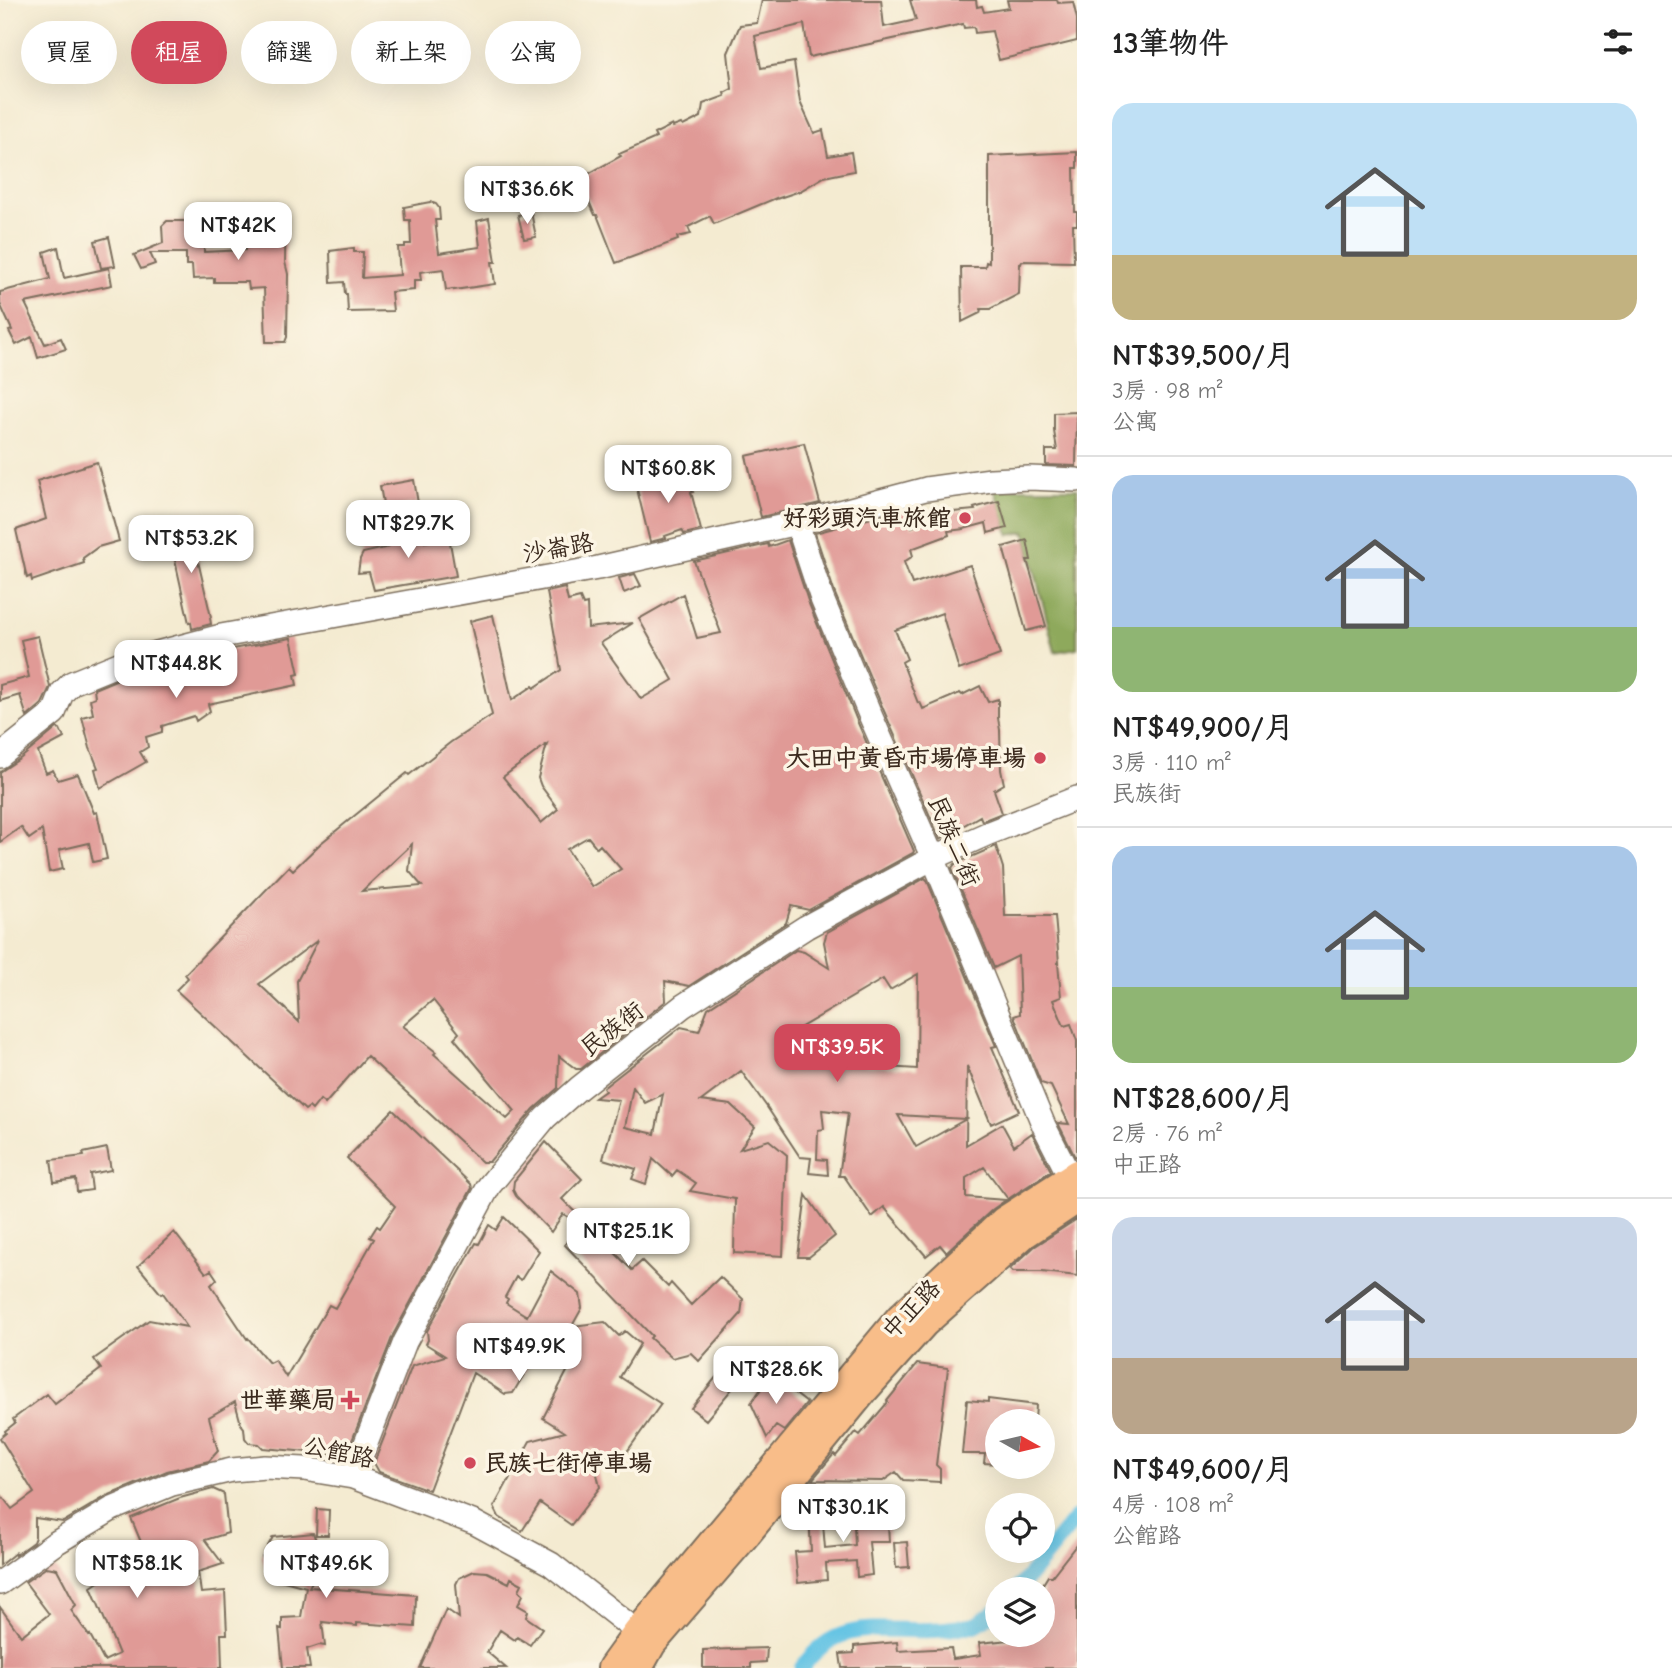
<!DOCTYPE html>
<html lang="zh-TW">
<meta charset="utf-8">
<style>
:root{--surface:#fff;--page:#f6f6f6;--text:#222;--muted:#767676;--line:#e0e0e0;--accent:#d1495b}
body{margin:0;font-family:"Comic Neue","LXGW WenKai TC",sans-serif;background:var(--page);color:var(--text);height:100vh;display:flex;flex-direction:column;font-size:26px;white-space:nowrap}
*{box-sizing:border-box;margin:0}
p{font-size:23px;color:var(--muted)}
.icon{flex:none;width:38px;height:38px;fill:none;stroke:currentColor;stroke-width:2;stroke-linecap:round;stroke-linejoin:round}
.map{position:relative;flex:1;overflow:hidden}
.details{display:flex;flex-direction:column;background:var(--surface);width:595px}
.details>*{flex:none}
.banner{position:absolute;left:21px;top:21px;width:665px;height:63px;display:flex;gap:14px}
.needle{width:46px;rotate:98deg}
.controls{position:absolute;left:985px;top:1409px;display:grid;gap:14px}
.controls a{display:grid;place-items:center;width:70px;height:70px;border-radius:50%;background:var(--surface);box-shadow:0 7px 28px #0002;font-size:35px}
.price{position:absolute;translate:-50% -60px;padding:0 16px;border-radius:14px;background:#fff;color:#222;font-size:23px;line-height:46px;filter:drop-shadow(0 2px 4px #0008)}
.price::after{content:'';position:absolute;left:50%;top:42px;width:21px;height:16px;margin-left:-10px;background:inherit;clip-path:polygon(0 0,100% 0,50% 100%)}
.price.selected{background:var(--accent);color:#fff}
ul{padding:0;list-style:none}
li{display:grid;align-content:center;gap:14px;height:371px;padding:0 35px}
li+li{border-top:2px solid var(--line)}
li span{display:grid;place-items:center;height:217px;border-radius:21px;color:#555}
li>.icon{margin-inline-start:auto}
span .icon{width:126px;height:126px;fill:#fffc;stroke-width:1}
li b{font-size:30px}
h2{display:flex;justify-content:space-between;align-items:center;height:84px;padding:0 35px;font-size:30px}
.pill{padding:0 24px;border-radius:32px;background:var(--surface);box-shadow:0 7px 28px #0002;font-size:24px;line-height:63px}
.pill.selected{background:var(--accent);color:#fff}
main{display:flex;flex:1;min-height:0}
.map>svg:first-child{display:block}
</style>
<main>
<div class="map">
<svg width="1077" height="1668" viewBox="0 0 1077 1668">
<rect width="100%" height="100%" fill="#fcf5e5"/>
<filter id="ink" filterUnits="userSpaceOnUse"><feTurbulence type="fractalNoise" baseFrequency=".0143" numOctaves="2"/><feDisplacementMap in="SourceGraphic" scale="14" xChannelSelector="R" yChannelSelector="G"/><feConvolveMatrix kernelMatrix="1 2 1 2 8 2 1 2 1" color-interpolation-filters="sRGB"/></filter>
<filter id="wash" filterUnits="userSpaceOnUse"><feTurbulence type="fractalNoise" baseFrequency=".00686" numOctaves="4" result="noise"/><feDisplacementMap in="SourceGraphic" scale="28" xChannelSelector="R" yChannelSelector="G"/><feGaussianBlur stdDeviation="1.57" result="paint"/><feColorMatrix in="noise" values="0 0 0 0 0 0 0 0 0 0 0 0 0 0 0 0 0 1.4 0 .05"/><feComposite in="paint" operator="in"/></filter>
<g filter="url(#wash)">
<rect width="100%" height="100%" fill="#f4ebd1"/>
<!-- forest -->
<path fill="#8ea95b" stroke="#646a3c" stroke-width="2" d="M994,488H1077V648L1055,652L1025,532L1009,535Z"/>
<g fill="none" stroke-linecap="round" stroke-linejoin="round">
<!-- canal -->
<path stroke="#66c4e4" stroke-width="16" d="M1018,1589L1077,1517
M802,1668C842,1609 895,1638 953,1628C960,1627 968,1627 975,1625C982,1622 990,1614 998,1610"/>
</g>
<g id="blocks">
<!-- building -->
<path fill="#e09a96" fill-rule="evenodd" d="M762,0H881L884,27L916,20L910,0H976L977,7L982,6L984,12L1009,8L1007,0H1057L1058,3L1073,2L1077,19V41L999,60L992,31L975,33L974,27L964,28L963,24L809,57L804,24L755,36L761,68L794,62L800,102L814,133L823,130L828,156L851,152L854,171L824,177L800,191L776,199V198L714,224L710,216L688,227L691,234L677,237L678,240L616,263L597,215H595L579,179L621,156L619,154L656,138L654,134L672,125L673,127L681,124L683,126L701,117L703,104L725,96L724,93L732,89L728,53L740,25L757,23Z
M97,33L104,49L85,56L79,37Z
M1077,152V168H1074L1075,212H1077V225H1073L1074,262L1022,261L1021,264H1020L1019,294L990,309H981L980,313L962,322L961,267H985L986,262L989,263V156Z
M430,202L436,204L439,208L440,220H435L439,253L480,247L477,221L489,218L496,262H492L495,284L454,290V289L446,290L443,269L420,272L421,280H414V290L391,292L393,311L348,312L347,294H345L344,282L331,283L330,251L354,248V252H363L362,278L400,275L398,247H405V244H411L410,220H405L404,207Z
M273,209V211L286,210L285,262L288,274L287,337L285,342H266L264,288L249,289L248,282H214V278L193,279L192,265H186V253H150L155,264L141,269L134,255L163,243L162,226L167,221H190V217L203,216L204,252L245,250L244,220H258V210Z
M531,212L536,237L524,239L518,215Z
M109,237L115,266L101,268L95,241Z
M58,247L64,278L109,268L112,285L25,303L45,344L61,338L66,349L38,358L32,337L16,345L9,331L12,330L0,304V292L50,279L44,252Z
M1077,412L1076,466L1046,465V450H1057L1054,431V413Z
M804,443L820,503L761,517L746,456Z
M97,462L119,541L98,547L83,558L84,563L32,581L31,576L27,578L16,530L46,519L37,481Z
M686,471L693,492H691L701,530L684,534L682,530L665,536L666,538L650,542L635,481Z
M414,480L418,503L384,509L380,486Z
M999,501L1007,528L988,533L986,523L964,529L948,531L949,535L911,549L913,556L904,562L912,584L970,565L1000,655L959,670L942,613L895,630L907,659L902,662L918,703L920,702L923,709L960,693L962,695L980,686L988,702L998,699V718L1000,730L1001,770L1004,784L994,790L1002,813L982,821L980,816L940,839L884,711L835,594L815,533L909,508L912,527L953,512L975,510L974,508Z
M200,526L204,545L195,548L211,617L210,618L211,624L192,629L191,622L189,623L169,533Z
M422,528L425,542L449,537L456,576L374,590L369,572L358,573L360,559L363,553L389,547L388,533Z
M788,540L809,604L858,723L914,851L913,853L809,910L791,906L786,923L689,986L665,981L666,1001L581,1069H576L559,1056L558,1088L534,1109L489,1162H482L367,1056L325,1104L320,1100L312,1110L309,1107L305,1110L176,990L188,978L185,974L289,866L293,870L321,843L407,773L409,775L451,742L492,715L470,621L493,615L512,700L533,686L534,688L561,670L547,592L565,588L568,601L580,598L583,605L587,604L588,628L633,623L601,643L641,699L673,680L639,619L683,594L697,638L721,633L694,561L768,544L769,547ZM547,744L538,778L541,786L558,809L541,823L503,777ZM588,837L597,848L600,845L621,869L592,887L567,849ZM412,844L409,871L422,886L362,891ZM318,940L297,981L299,1022L259,984ZM433,1000L459,1033L454,1038L515,1111L507,1119L434,1054L436,1052L403,1026Z
M1027,540L1031,560H1027L1046,626L1026,631L1003,547Z
M635,574L641,586L624,593L619,578Z
M38,636L50,687L42,704L27,717L20,695L0,701V685L29,677L21,640Z
M291,638L299,674L295,675L297,685L208,704L210,711L196,721L194,716L162,726V732L146,737L148,747L140,752L146,762L100,788L95,769L98,768L90,748L82,717L93,714L90,699L95,697L94,689L130,674L188,659L195,679L216,674L211,653Z
M57,728L60,729L64,738L38,752L46,773L53,770L58,780L78,774L94,813L97,812L107,859L93,862L89,843L59,850L63,869L49,872L42,830L29,839L21,827L0,842V772L21,758Z
M996,846L1003,868L1005,916H1055L1059,963H1058L1061,997L1053,1000L1064,1026L1071,1024L1077,1041V1156L1075,1157L1058,1123L1069,1124L1051,1086L1041,1083L1014,1016L1020,1014L1018,956L994,968L952,868L955,864Z
M925,878L927,880L996,1046L992,1047L1019,1111L991,1124L967,1066L966,1145L1002,1124L1014,1146L1032,1133L1051,1171L1008,1199L984,1167L966,1178V1197L1006,1200L993,1209L946,1252L940,1245L926,1256L884,1207L872,1217L844,1176H839L848,1113L822,1110L824,1129L818,1130L817,1159L827,1160L828,1175L809,1173L811,1158L800,1157L767,1107L741,1071L701,1101L731,1105L755,1127L740,1149L769,1140L787,1155L783,1256L734,1253L735,1199L690,1191L696,1183L677,1170L672,1176L653,1159L646,1184L632,1179L636,1169L603,1159L619,1100L595,1098L605,1091L603,1088L681,1027L699,1031L708,1008L796,950L804,952L829,968L824,942L827,932ZM918,974L917,1069L855,1065L856,1033L842,1032L840,1069L814,1030L798,1029L883,979L890,990ZM633,1087L645,1103L663,1094L655,1134L625,1127ZM898,1115L966,1119L916,1147Z
M393,1110L471,1184L472,1188L393,1335L346,1456L341,1458L331,1457V1454L263,1448L259,1444L249,1443L245,1438L244,1428L241,1424L235,1402L209,1417L218,1451L209,1461L167,1471L107,1496L63,1522L35,1518V1537L33,1542L15,1555V1553L0,1565V1494L12,1509L34,1493L0,1438L6,1433L5,1431L15,1423L13,1419L47,1394L55,1404L101,1369L94,1359L149,1320L187,1327L163,1293L161,1294L138,1266L174,1232L206,1273L211,1270L217,1279L211,1285L247,1339L248,1338L269,1363L275,1360L286,1377L329,1305L335,1308L374,1239L370,1237L377,1226L380,1228L395,1206L347,1158Z
M546,1142L582,1179L562,1199L632,1270L642,1261L668,1287L671,1283L691,1305L720,1277L743,1299L741,1314L699,1361L691,1353L672,1358L650,1338L652,1336L565,1245L577,1222L563,1214L551,1232L516,1196L513,1190L514,1181Z
M107,1148L111,1170L90,1174L92,1190L77,1192L76,1179L54,1182L51,1160L84,1156L83,1153Z
M806,1195L835,1236L809,1257H798Z
M504,1217L539,1251L521,1280L516,1277L505,1297L508,1299L506,1303L527,1316L551,1271L580,1294L582,1308L572,1326L605,1322L619,1336L625,1331L640,1344L620,1377L661,1404L621,1460H611L591,1448L600,1487L571,1525L540,1503L522,1531L499,1517L494,1507L530,1441L565,1432L543,1418L573,1360L545,1339L513,1393L505,1394L473,1373L429,1490L379,1472L374,1463L412,1366L445,1356L426,1344L428,1340L427,1331L476,1243L479,1244L489,1225L496,1230Z
M1077,1219V1276L1042,1272H1013L1010,1269L1034,1247Z
M730,1360L742,1377L706,1420L691,1408Z
M917,1364L948,1368L936,1465L940,1469V1482L903,1480L896,1472L883,1481L812,1480L834,1454L836,1456L856,1432L860,1435L888,1402L887,1401Z
M771,1375L807,1403L784,1431L776,1426L767,1438L751,1403Z
M988,1399L1036,1405L1035,1421H998V1464L984,1463L985,1454H962L967,1400L988,1402Z
M213,1489L224,1494L228,1533L205,1540L223,1564L198,1572L201,1593L225,1591L227,1634H221L222,1668H0V1607L21,1636L49,1614L25,1582L47,1567L57,1569L76,1605L71,1610L89,1636L90,1635L104,1661L119,1654L91,1587L103,1579L89,1553L101,1548L115,1575L148,1559L131,1518L180,1498Z
M887,1504L889,1542H869L872,1575L857,1577L856,1561L826,1563L827,1580L798,1583L795,1552L811,1551L809,1512H822L825,1548L855,1545L853,1508Z
M317,1509L329,1510L328,1535H316Z
M313,1533L324,1560L309,1587L416,1595L415,1627L357,1623V1626L322,1622L325,1646L319,1645L307,1649L310,1668H283L279,1628L282,1629V1618L301,1617L306,1587L269,1577L262,1556L273,1537Z
M907,1542L909,1567L896,1568L894,1543Z
M1077,1544V1668H842L840,1654L854,1653V1646L897,1642L898,1651L951,1648L953,1659L981,1655L979,1643L1032,1638L1031,1634H1043V1584L1048,1576H1052Z
M474,1571L487,1572L509,1583L511,1578L522,1584L519,1590L523,1595L518,1605L528,1611L526,1617L542,1628L530,1645L517,1637L515,1640L500,1630L487,1652L506,1668H420L446,1609L459,1618L456,1584L459,1578Z
M767,1648L766,1662L751,1663V1668H703V1650Z"/>
</g>
</g>
<g filter="url(#ink)">
<use href="#blocks" fill-opacity="0" stroke="#7c6e5d" stroke-width="2"/>
<g fill="none" stroke-linecap="round" stroke-linejoin="round">
<defs>
<path id="minor" d="M797,523L822,599L871,717L933,858L1044,1126L1070,1177
M0,756L54,713L62,693L72,683L126,661L221,636L598,568L797,523L926,489L991,480L1029,478L1077,480
M353,1477L405,1342L489,1186L545,1118L579,1088L683,1006L806,927L933,858L989,833L1077,798
M0,1583L54,1544L112,1509L172,1484L232,1470L265,1467L304,1469L353,1477L475,1523L551,1564L649,1641"/>
<path id="major" d="M612,1668L638,1632L900,1318L1004,1221L1077,1174
M638,1668L652,1643L747,1533L864,1390L924,1323L1024,1234L1077,1199"/>
</defs>
<!-- minor casing -->
<use href="#minor" stroke="#7c6e5d" stroke-width="26"/>
<!-- major casing -->
<use href="#major" stroke="#7c6e5d" stroke-width="32"/>
<!-- minor -->
<use href="#minor" stroke="#fff" stroke-width="23"/>
<!-- major -->
<use href="#major" stroke="#f8bd89" stroke-width="28"/>
</g>
</g>
<!-- markers -->
<g fill="#d1495b" stroke="#fcf5e5" stroke-width="2.5">
<circle cx="965" cy="518" r="7"/>
<circle cx="1040" cy="758" r="7"/>
<path d="M346.5 1389.5h7v7h7v7h-7v7h-7v-7h-7v-7h7z"/>
<circle cx="470" cy="1463" r="7"/>
</g>
<g text-anchor="middle" stroke-width="7" stroke-linejoin="round" paint-order="stroke">
<!-- poi labels -->
<g font-size="24" font-weight="bold" fill="#3b2a1e" stroke="#fcf5e5" text-anchor="end">
<text x="951" y="526">好彩頭汽車旅館</text>
<text x="1026" y="766">大田中黃昏市場停車場</text>
<text x="336" y="1408">世華藥局</text>
<text x="484" y="1471" text-anchor="start">民族七街停車場</text>
</g>
<!-- street labels -->
<g font-size="24" fill="#3b2a1e" stroke="#fcf5e5">
<text transform="translate(558 548) rotate(-10)" y="8">沙崙路</text>
<text transform="translate(954 841) rotate(67)" y="8">民族二街</text>
<text transform="translate(612 1029) rotate(-38)" y="8">民族街</text>
<text transform="translate(911 1309) rotate(-46)" y="8">中正路</text>
<text transform="translate(339 1452) rotate(12)" y="8">公館路</text>
</g>
</g>
</svg>
<div class="controls">
<a><svg class="needle" viewBox="-14 -14 28 28"><path d="M0-13l5 13h-10z" fill="#e53935"/><path d="M0 13l5-13h-10z" fill="#767676"/></svg></a>
<a><svg class="icon" aria-label="locate" viewBox="0 0 24 24"><circle cx="12" cy="12" r="6"/><path d="M12 2v4M12 18v4M2 12h4M18 12h4"/></svg></a>
<a><svg class="icon" aria-label="layers" viewBox="0 0 24 24"><path d="M12 4l9 5-9 5-9-5zM3 14l9 5 9-5"/></svg></a>
</div>
<b class="price" style="left:527px;top:226px">NT$36.6K</b>
<b class="price" style="left:238px;top:262px">NT$42K</b>
<b class="price" style="left:668px;top:505px">NT$60.8K</b>
<b class="price" style="left:408px;top:560px">NT$29.7K</b>
<b class="price" style="left:191px;top:575px">NT$53.2K</b>
<b class="price" style="left:176px;top:700px">NT$44.8K</b>
<b class="price selected" style="left:837px;top:1084px">NT$39.5K</b>
<b class="price" style="left:628px;top:1268px">NT$25.1K</b>
<b class="price" style="left:519px;top:1383px">NT$49.9K</b>
<b class="price" style="left:776px;top:1406px">NT$28.6K</b>
<b class="price" style="left:843px;top:1544px">NT$30.1K</b>
<b class="price" style="left:137px;top:1600px">NT$58.1K</b>
<b class="price" style="left:326px;top:1600px">NT$49.6K</b>
<div class="banner">
<a class="pill">買屋</a>
<a class="pill selected">租屋</a>
<a class="pill">篩選</a>
<a class="pill">新上架</a>
<a class="pill">公寓</a>
</div>
</div>
<section class="details">
<h2>13筆物件<svg class="icon" aria-label="filters" viewBox="0 0 24 24"><path d="M4 7h16M4 17h16"/><circle cx="9" cy="7" r="2"/><circle cx="15" cy="17" r="2"/></svg></h2>
<ul>
<li><span style="background:linear-gradient(#bfe0f5 70%,#c2b280 0)"><svg class="icon" aria-label="home" viewBox="0 0 24 24"><path d="M3 11l9-7 9 7M6 9v11h12V9"/></svg></span><div><b>NT$39,500/月</b><p>3房 · 98 m²</p><p>公寓</p></div></li>
<li><span style="background:linear-gradient(#a9c7e8 70%,#8fb573 0)"><svg class="icon" aria-label="home" viewBox="0 0 24 24"><path d="M3 11l9-7 9 7M6 9v11h12V9"/></svg></span><div><b>NT$49,900/月</b><p>3房 · 110 m²</p><p>民族街</p></div></li>
<li><span style="background:linear-gradient(#a9c7e8 65%,#8fb573 0)"><svg class="icon" aria-label="home" viewBox="0 0 24 24"><path d="M3 11l9-7 9 7M6 9v11h12V9"/></svg></span><div><b>NT$28,600/月</b><p>2房 · 76 m²</p><p>中正路</p></div></li>
<li><span style="background:linear-gradient(#c9d6e8 65%,#b9a48a 0)"><svg class="icon" aria-label="home" viewBox="0 0 24 24"><path d="M3 11l9-7 9 7M6 9v11h12V9"/></svg></span><div><b>NT$49,600/月</b><p>4房 · 108 m²</p><p>公館路</p></div></li>
</ul>
</section>
</main>
